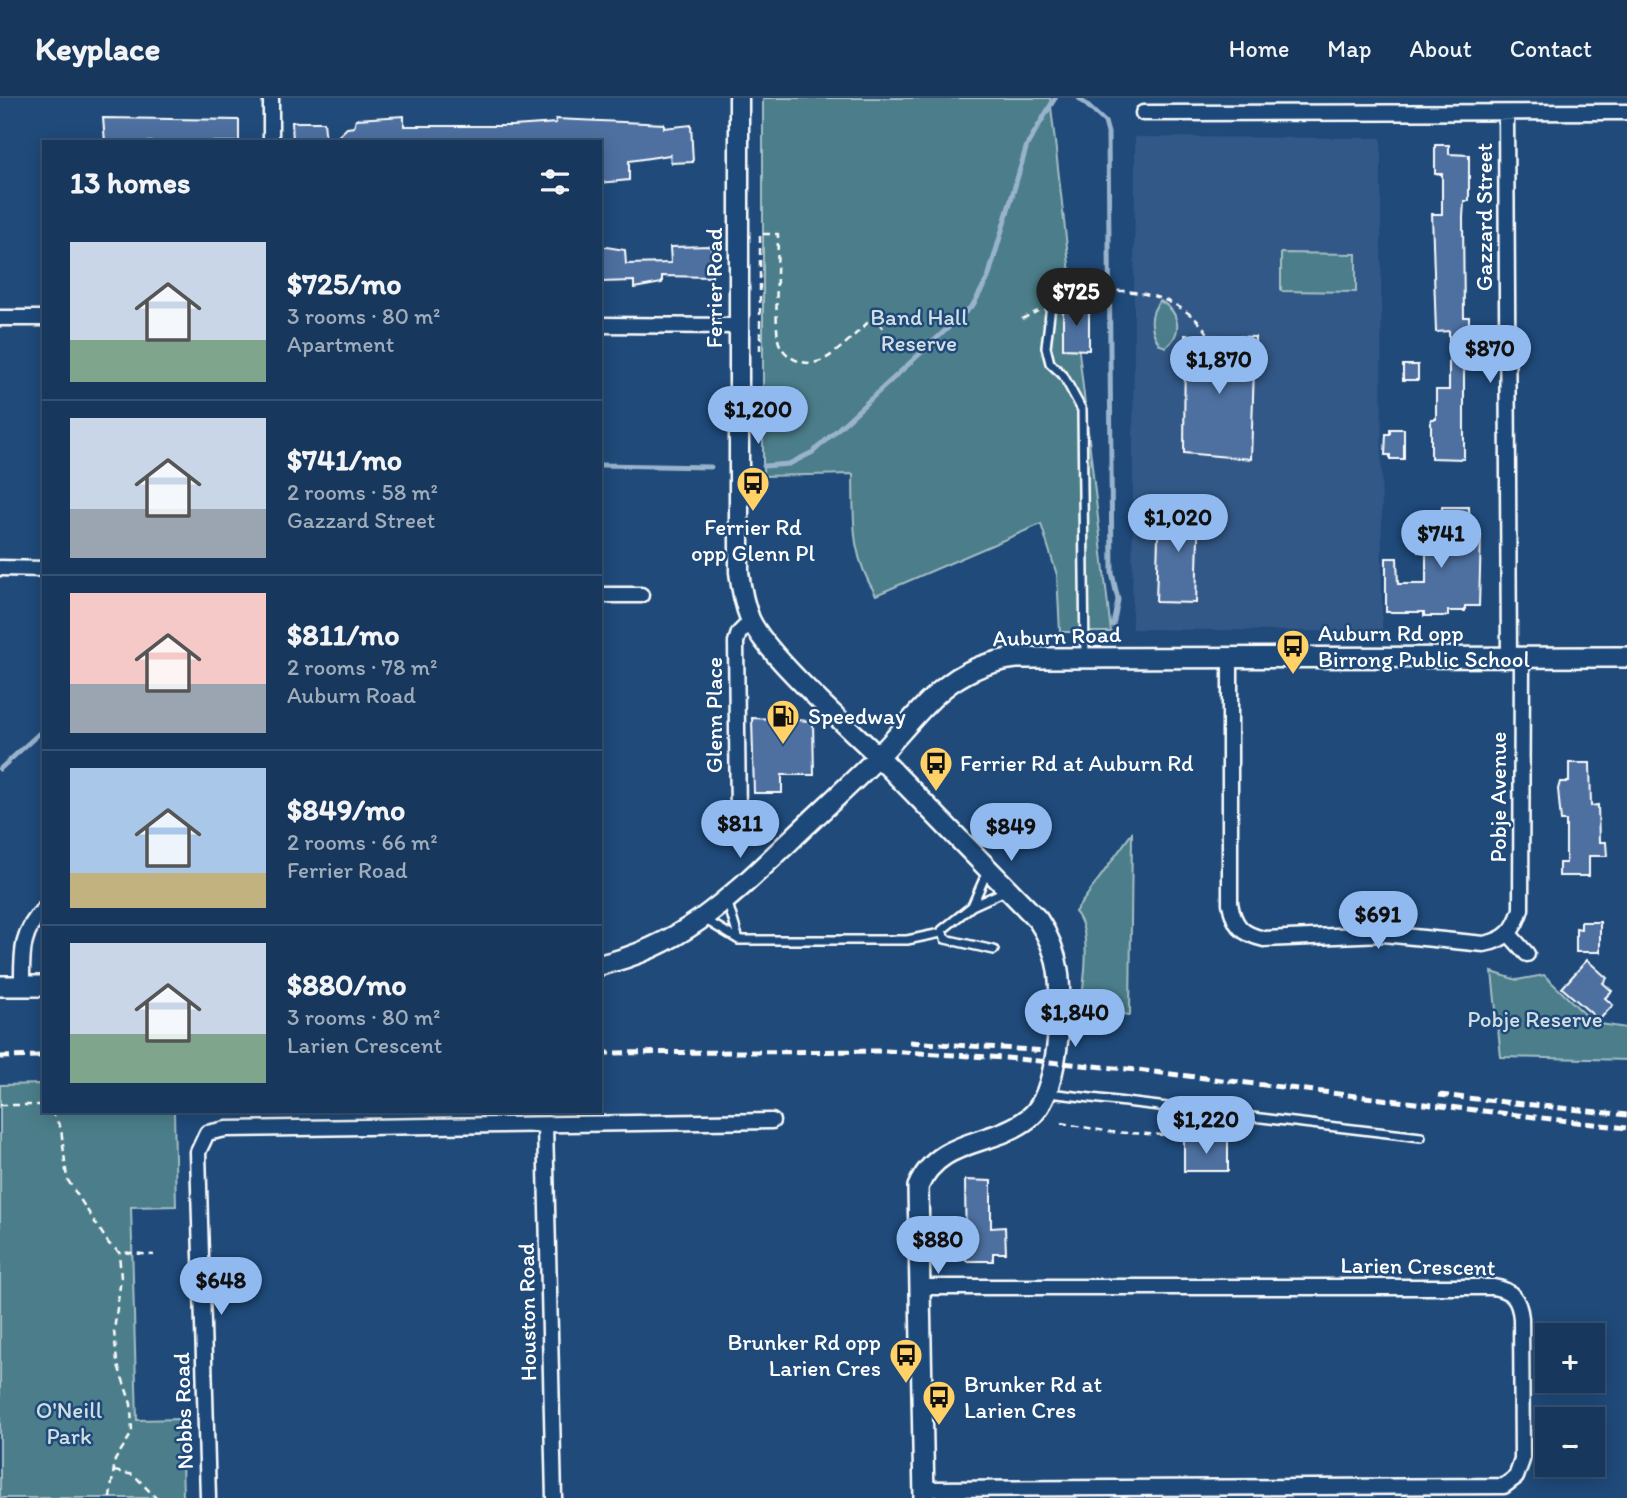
<!DOCTYPE html>
<meta charset="utf-8">
<style>
:root{--surface:#17385c;--page:#244365;--text:#f1f3f6;--muted:#9eacbb;--line:#365272;--accent:#90b9f0}
body{margin:0;font-family:Itim,sans-serif;background:var(--page);color:var(--text);height:100vh;display:flex;flex-direction:column;font-size:26px;white-space:nowrap}
*{box-sizing:border-box;margin:0}
p{font-size:23px;color:var(--muted)}
.icon{flex:none;width:38px;height:38px;fill:none;stroke:currentColor;stroke-width:2;stroke-linecap:round;stroke-linejoin:round}
.map{position:relative;flex:1;overflow:hidden}
.details{position:absolute;left:42px;top:42px;width:560px;height:973px;display:flex;flex-direction:column;background:var(--surface);border-radius:0px;box-shadow:0 4px 18px #0003,0 0 0 2px var(--line)}
.details>*{flex:none}
.controls{position:absolute;left:1535px;top:1225px;display:grid;gap:14px}
.controls a{display:grid;place-items:center;width:70px;height:70px;border-radius:0px;background:var(--surface);box-shadow:0 4px 18px #0003,0 0 0 2px var(--line);font-size:35px}
.price{position:absolute;translate:-50% -60px;padding:0 16px;border-radius:24px;background:var(--accent);color:#111;font-size:23px;line-height:46px;filter:drop-shadow(0 2px 4px #0008)}
.price::after{content:'';position:absolute;left:50%;top:42px;width:21px;height:16px;margin-left:-10px;background:inherit;clip-path:polygon(0 0,100% 0,50% 100%)}
.price.active{background:#222;color:#fff}
ul{padding:0;list-style:none}
li{display:flex;align-items:center;gap:21px;height:175px;padding:0 28px}
li+li{border-top:2px solid var(--line)}
li span{display:grid;place-items:center;flex:none;width:196px;height:140px;border-radius:0px;color:#555}
li>.icon{margin-inline-start:auto}
span .icon{width:84px;height:84px;fill:#fffc;stroke-width:1}
li b{font-size:30px}
h2{display:flex;justify-content:space-between;align-items:center;height:84px;padding:0 28px;font-size:30px}
header{display:flex;align-items:center;gap:42px;box-sizing:border-box;height:98px;padding:0 35px;background:var(--surface);border-bottom:2px solid var(--line)}
header strong{font-size:33px}
nav{display:flex;gap:38px;margin-inline-start:auto;font-size:24px}
.map>svg:first-child{display:block}
</style>
<header>
<strong>Keyplace</strong>
<nav><a>Home</a><a>Map</a><a>About</a><a>Contact</a></nav>
</header>
<div class="map">
<svg width="1627" height="1400" viewBox="0 0 1627 1400">
<rect width="100%" height="100%" fill="#1f4a7a"/>
<filter id="ink" filterUnits="userSpaceOnUse"><feTurbulence type="fractalNoise" baseFrequency=".0143" numOctaves="2"/><feDisplacementMap in="SourceGraphic" scale="14" xChannelSelector="R" yChannelSelector="G"/><feConvolveMatrix kernelMatrix="1 2 1 2 8 2 1 2 1" color-interpolation-filters="sRGB"/></filter>
<g filter="url(#ink)">
<!-- built -->
<path fill="#315887" d="M1135,39L1381,40L1382,534L1132,531Z"/>
<!-- green -->
<path fill="#4b7e8a" stroke="#a5bec4" stroke-width="2" d="M763,0H1050L1111,534H1060L1057,477L1041,426L876,497C850,455 854,424 853,376L763,378Z
M1281,155L1356,156V194L1281,193Z
M1160,203C1179,213 1184,234 1166,249L1160,247C1150,233 1148,216 1160,203Z
M1132,735L1130,917L1095,912L1077,936C1080,906 1096,836 1075,814Z
M1492,874L1517,882L1544,877L1594,925L1627,930V962L1501,959Z
M44,986V1013H174L176,1108L131,1109L137,1322L181,1321L183,1400H0V987Z"/>
<g fill="none" stroke-linecap="round" stroke-linejoin="round">
<!-- stream -->
<path stroke="#9ab3cd" stroke-width="5" d="M1079,0L1105,24L1108,35L1112,475L1118,502L1113,527
M600,367L711,369
M764,368L789,366L813,354L973,207L988,180L1027,47L1055,0
M0,671L44,631"/>
</g>
<!-- building -->
<path fill="#4e70a0" stroke="#fff" stroke-width="2" d="M404,18V28H513L556,25V21L645,25L664,26V30L691,27L693,64L671,65L670,57L629,63V82L600,85V44H332L347,30L354,29L356,21Z
M103,20L239,22V44H105Z
M292,24H324L326,44H293Z
M1435,47H1449V56L1469,57V103H1464L1463,120L1464,219H1469V261H1465L1464,277V361L1431,360V321H1436V292H1449V233L1436,234L1432,116H1442V76H1435Z
M600,148L625,152L626,166L671,165L670,149L711,148L712,179L662,178V185L634,190V183L600,184Z
M1063,209H1089V252L1063,251Z
M1185,237L1255,239L1251,361L1184,355Z
M1403,267H1418V282H1403Z
M1390,331H1404V361H1390V357H1385L1386,336H1390Z
M1159,407L1199,408L1196,505L1156,504Z
M1442,409H1469L1470,437H1481L1479,508H1465V513H1448V518H1424V514H1386V460H1397L1398,486H1426V454H1418V438H1438V420H1442Z
M752,620L813,623L814,677H782V695H754Z
M1569,665H1590L1591,708L1598,707L1599,744H1606L1607,758H1589V778H1559V765H1566V723H1561L1558,691L1560,684H1569Z
M1581,824H1600V854H1576V830L1581,831Z
M1587,862L1607,880L1603,885L1612,893L1605,900L1613,907L1599,922L1562,890Z
M1184,1042H1228V1073H1184Z
M965,1082L991,1083V1130L1005,1129L1006,1155H993V1163H966Z"/>
<g fill="none" stroke-linecap="round" stroke-linejoin="round">
<defs>
<path id="service" d="M1051,207L1046,249L1050,265L1063,277L1082,312L1085,559
M727,802L739,842
M972,808L987,774
M704,821L739,842H907L941,835
M994,852L945,841L942,832L972,808L1005,793
M1049,995L1421,1039"/>
<path id="minor" d="M1143,15L1627,14
M1506,15L1509,560
M271,44V0
M0,220H44
M600,227L738,228
M0,470L44,471
M600,497H641
M1230,560V805C1234,828 1242,836 1264,841L1383,836L1484,846C1506,842 1515,832 1521,811L1522,560
M738,717L736,544L739,535L751,523
M1509,836L1527,856
M22,888C22,858 20,834 44,811
M545,1027L554,1400
M919,1189H1493C1512,1192 1519,1201 1521,1220L1522,1362L1516,1379L1504,1388L924,1391
M208,1400L198,1054L207,1035L226,1031L772,1023"/>
<path id="tertiary" d="M739,0V474C741,490 744,506 750,521C767,558 846,627 878,658"/>
<path id="secondary" d="M878,658L1038,822C1048,837 1055,853 1058,872C1063,909 1059,997 1029,1020C992,1049 939,1039 918,1089L924,1400
M600,867C684,848 733,797 793,740C821,713 850,687 878,659C923,612 947,568 1016,560L1627,559
M0,888H44"/>
</defs>
<!-- service casing -->
<use href="#service" stroke="#fff" stroke-width="12"/>
<!-- minor casing -->
<use href="#minor" stroke="#fff" stroke-width="19"/>
<!-- tertiary casing -->
<use href="#tertiary" stroke="#fff" stroke-width="23"/>
<!-- secondary casing -->
<use href="#secondary" stroke="#fff" stroke-width="24"/>
<!-- path -->
<path stroke="#fff" stroke-width="2.5" stroke-dasharray="7 5" stroke-linecap="butt" d="M1059,203C1107,182 1183,192 1210,239
M1022,221L1038,213
M760,253V136H778C778,156 774,231 779,245C787,263 808,270 825,261C842,251 859,232 874,219L883,230
M0,1007H44
M51,1013L61,1030L67,1081L109,1146L119,1154L154,1157
M1061,1025L1111,1034L1183,1038
M114,1373L134,1377L156,1400
M110,1400L115,1362L132,1335L131,1306L117,1264L114,1233L121,1180L119,1154"/>
<!-- service -->
<use href="#service" stroke="#1f4a7a" stroke-width="7"/>
<!-- minor -->
<use href="#minor" stroke="#1f4a7a" stroke-width="14"/>
<!-- tertiary -->
<use href="#tertiary" stroke="#1f4a7a" stroke-width="18"/>
<!-- secondary -->
<use href="#secondary" stroke="#1f4a7a" stroke-width="19"/>
<!-- rail -->
<path stroke="#fff" stroke-width="5" stroke-dasharray="10 5" stroke-linecap="butt" d="M910,944L1046,953
M600,955L885,953L1006,960L1137,972L1627,1030
M0,959L44,958
M1439,997L1627,1017"/>
</g>
</g>
<!-- icons -->
<defs>
<symbol id="bus-pin" viewBox="-11 -11 22 30"><path d="M0 17L-7.5 6A9.5 9.5 0 1 1 7.5 6Z" fill="#ffd166" stroke="#1f4a7a"/><path d="M-5-6H5V4H4V6H2V4H-2V6H-4V4H-5ZM-3.5-4V0h7V-4ZM-3.5 1.2v1.5H-2V1.2ZM2 1.2v1.5H3.5V1.2Z" fill="#111"/></symbol>
<symbol id="fuel-pin" viewBox="-11 -11 22 30"><path d="M0 17L-7.5 6A9.5 9.5 0 1 1 7.5 6Z" fill="#ffd166" stroke="#1f4a7a"/><path d="M-5.5-6h7V0h2V4h1.3V-2.5L3-4.5l.8-.8L6-3V5H2.5V1h-1V6h-7ZM-4.2-4.7v3.2H.2V-4.7Z" fill="#111"/></symbol>
</defs>
<g fill-rule="evenodd">
<use href="#bus-pin" x="734" y="366" width="38" height="52"/>
<use href="#bus-pin" x="1274" y="529" width="38" height="52"/>
<use href="#fuel-pin" x="764" y="599" width="38" height="52"/>
<use href="#bus-pin" x="917" y="646" width="38" height="52"/>
<use href="#bus-pin" x="887" y="1238" width="38" height="52"/>
<use href="#bus-pin" x="920" y="1280" width="38" height="52"/>
</g>
<g text-anchor="middle" stroke-width="5" stroke-linejoin="round" paint-order="stroke">
<!-- street labels -->
<g font-size="23" fill="#fff" stroke="#1f4a7a">
<text transform="translate(1484 119) rotate(-90)" y="8">Gazzard Street</text>
<text transform="translate(714 190) rotate(-90)" y="8">Ferrier Road</text>
<text transform="translate(1057 538) rotate(-2)" y="8">Auburn Road</text>
<text transform="translate(714 617) rotate(-90)" y="8">Glenn Place</text>
<text transform="translate(1498 699) rotate(-90)" y="8">Pobje Avenue</text>
<text transform="translate(1418 1168) rotate(1)" y="8">Larien Crescent</text>
<text transform="translate(527 1214) rotate(-91)" y="8">Houston Road</text>
<text transform="translate(183 1313) rotate(-92)" y="8">Nobbs Road</text>
</g>
<!-- park labels -->
<g font-size="23" fill="#d2dfe2" stroke="#1f4a7a">
<text x="919" y="227">Band Hall<tspan x="919" dy="26">Reserve</tspan></text>
<text x="1535" y="929">Pobje Reserve</text>
<text x="69" y="1320">O'Neill<tspan x="69" dy="26">Park</tspan></text>
</g>
<!-- poi labels -->
<g font-size="23" fill="#fff" stroke="#1f4a7a" text-anchor="start">
<text x="753" y="437" text-anchor="middle">Ferrier Rd<tspan x="753" dy="26">opp Glenn Pl</tspan></text>
<text x="1318" y="543">Auburn Rd opp<tspan x="1318" dy="26">Birrong Public School</tspan></text>
<text x="808" y="626">Speedway</text>
<text x="960" y="673">Ferrier Rd at Auburn Rd</text>
<text x="881" y="1252" text-anchor="end">Brunker Rd opp<tspan x="881" dy="26">Larien Cres</tspan></text>
<text x="964" y="1294">Brunker Rd at<tspan x="964" dy="26">Larien Cres</tspan></text>
</g>
</g>
</svg>
<div class="controls">
<a>+</a>
<a>−</a>
</div>
<b class="price active" style="left:1076px;top:230px">$725</b>
<b class="price" style="left:1490px;top:287px">$870</b>
<b class="price" style="left:1219px;top:298px">$1,870</b>
<b class="price" style="left:758px;top:348px">$1,200</b>
<b class="price" style="left:1178px;top:456px">$1,020</b>
<b class="price" style="left:1441px;top:472px">$741</b>
<b class="price" style="left:740px;top:762px">$811</b>
<b class="price" style="left:1011px;top:765px">$849</b>
<b class="price" style="left:1378px;top:853px">$691</b>
<b class="price" style="left:1075px;top:951px">$1,840</b>
<b class="price" style="left:1206px;top:1058px">$1,220</b>
<b class="price" style="left:938px;top:1178px">$880</b>
<b class="price" style="left:221px;top:1219px">$648</b>
<section class="details">
<h2>13 homes<svg class="icon" aria-label="filters" viewBox="0 0 24 24"><path d="M4 7h16M4 17h16"/><circle cx="9" cy="7" r="2"/><circle cx="15" cy="17" r="2"/></svg></h2>
<ul>
<li><span style="background:linear-gradient(#c9d6e8 70%,#7fa58c 0)"><svg class="icon" aria-label="home" viewBox="0 0 24 24"><path d="M3 11l9-7 9 7M6 9v11h12V9"/></svg></span><div><b>$725/mo</b><p>3 rooms · 80 m²</p><p>Apartment</p></div></li>
<li><span style="background:linear-gradient(#c9d6e8 65%,#9aa5b1 0)"><svg class="icon" aria-label="home" viewBox="0 0 24 24"><path d="M3 11l9-7 9 7M6 9v11h12V9"/></svg></span><div><b>$741/mo</b><p>2 rooms · 58 m²</p><p>Gazzard Street</p></div></li>
<li><span style="background:linear-gradient(#f6c9c9 65%,#9aa5b1 0)"><svg class="icon" aria-label="home" viewBox="0 0 24 24"><path d="M3 11l9-7 9 7M6 9v11h12V9"/></svg></span><div><b>$811/mo</b><p>2 rooms · 78 m²</p><p>Auburn Road</p></div></li>
<li><span style="background:linear-gradient(#a9c7e8 75%,#c2b280 0)"><svg class="icon" aria-label="home" viewBox="0 0 24 24"><path d="M3 11l9-7 9 7M6 9v11h12V9"/></svg></span><div><b>$849/mo</b><p>2 rooms · 66 m²</p><p>Ferrier Road</p></div></li>
<li><span style="background:linear-gradient(#c9d6e8 65%,#7fa58c 0)"><svg class="icon" aria-label="home" viewBox="0 0 24 24"><path d="M3 11l9-7 9 7M6 9v11h12V9"/></svg></span><div><b>$880/mo</b><p>3 rooms · 80 m²</p><p>Larien Crescent</p></div></li>
</ul>
</section>
</div>
